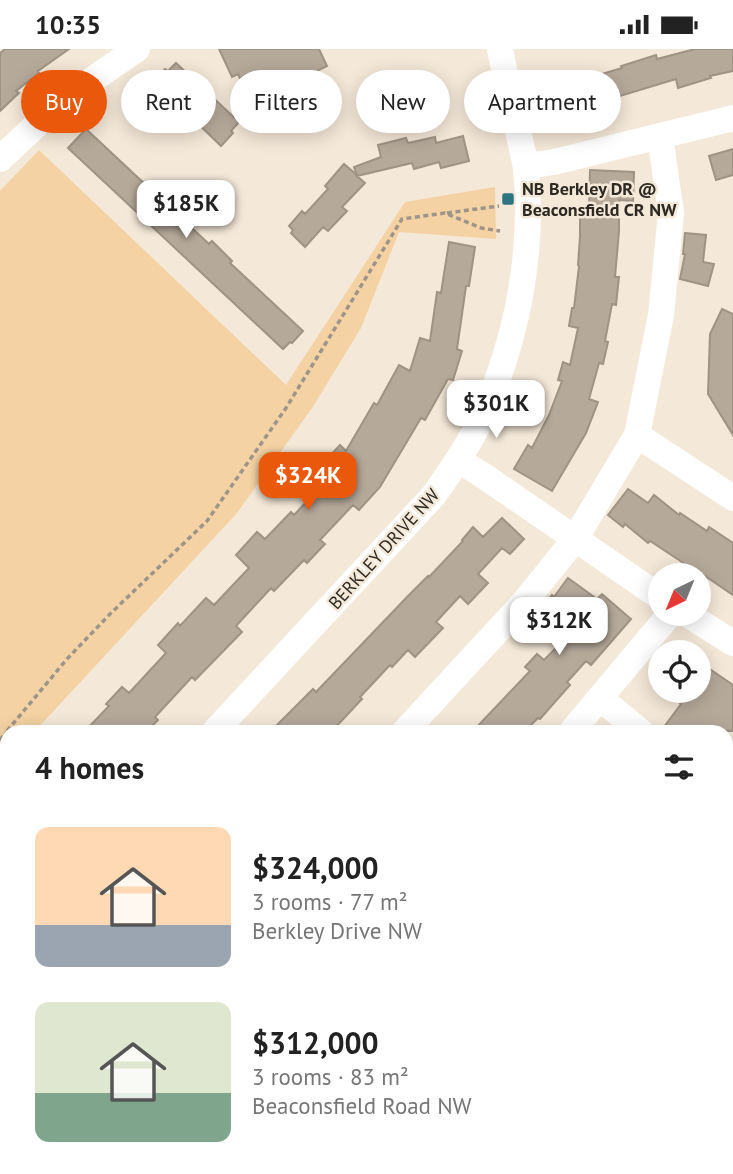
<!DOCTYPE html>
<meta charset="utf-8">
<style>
:root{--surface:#fff;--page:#f2f2f2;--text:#222;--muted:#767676;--accent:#ea580c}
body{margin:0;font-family:"PT Sans",sans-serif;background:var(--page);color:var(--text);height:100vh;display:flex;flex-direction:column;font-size:26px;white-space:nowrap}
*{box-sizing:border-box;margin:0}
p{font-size:23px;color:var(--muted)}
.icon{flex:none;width:38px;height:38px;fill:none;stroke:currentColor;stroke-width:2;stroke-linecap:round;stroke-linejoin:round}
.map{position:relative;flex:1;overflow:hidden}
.drawer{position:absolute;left:0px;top:676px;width:733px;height:450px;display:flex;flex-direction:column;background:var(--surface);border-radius:21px 21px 0 0;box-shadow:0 4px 18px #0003}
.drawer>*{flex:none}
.hud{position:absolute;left:21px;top:21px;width:691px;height:63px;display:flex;gap:14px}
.needle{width:46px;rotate:223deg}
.fabs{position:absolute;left:648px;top:514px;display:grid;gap:14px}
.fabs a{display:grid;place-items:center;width:63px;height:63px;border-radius:50%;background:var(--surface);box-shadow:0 4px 18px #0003;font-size:35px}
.price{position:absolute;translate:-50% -60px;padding:0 16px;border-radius:14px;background:#fff;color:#222;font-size:23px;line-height:46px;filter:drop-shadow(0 2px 4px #0008)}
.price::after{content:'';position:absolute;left:50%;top:42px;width:21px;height:16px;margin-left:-10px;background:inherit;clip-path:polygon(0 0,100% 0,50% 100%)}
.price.selected{background:var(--accent);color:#fff}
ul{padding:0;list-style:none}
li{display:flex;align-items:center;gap:21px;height:175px;padding:0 35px}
li span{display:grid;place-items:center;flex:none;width:196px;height:140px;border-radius:14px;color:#555}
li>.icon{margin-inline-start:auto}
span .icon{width:84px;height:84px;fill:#fffc;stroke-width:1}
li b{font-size:30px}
h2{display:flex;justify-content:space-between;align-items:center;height:84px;padding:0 35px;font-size:30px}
.pill{padding:0 24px;border-radius:32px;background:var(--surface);box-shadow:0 4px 18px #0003;font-size:24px;line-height:63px}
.pill.selected{background:var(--accent);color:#fff}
.status{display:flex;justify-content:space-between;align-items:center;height:49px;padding:0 35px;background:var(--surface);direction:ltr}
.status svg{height:19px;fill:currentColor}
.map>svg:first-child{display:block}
</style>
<div class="status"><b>10:35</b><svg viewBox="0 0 49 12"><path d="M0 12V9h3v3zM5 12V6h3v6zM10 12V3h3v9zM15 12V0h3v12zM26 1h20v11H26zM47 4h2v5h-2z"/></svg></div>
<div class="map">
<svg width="733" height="1125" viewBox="0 0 733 1125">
<rect width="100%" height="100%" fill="#f4e8d8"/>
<!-- green -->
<path fill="#f4d2a3" d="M39,101L286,336L405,153L495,138L496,190L399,183L361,279L312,359L237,464L35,682H7V713L0,721V142Z"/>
<!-- building -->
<path fill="#b5a99a" stroke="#9e9384" stroke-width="2" d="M5,0H69L38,22L39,24L16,42L19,44L0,62V4Z
M219,0H319L327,17L251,54L238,25L232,28Z
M695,0H733V22L710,27L711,29L678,39L676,30L590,56L591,63L553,70L548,42L590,33L589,29L622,19L621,17L656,6L657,10Z
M176,14L239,73L231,82L233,84L221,97L194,71L192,73L179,60L180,58L153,33L165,20L168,22Z
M86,80L209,195L212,192L232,212L230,214L303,282L292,294L290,293L283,300L68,99Z
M463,87L469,112L441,119L439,113L414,120L412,114L357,127L365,134L342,158L347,162L328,182L323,178L305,198L291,184L293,181L289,177L302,162L305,165L328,140L325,137L344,115L357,126L354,118L381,108L378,96L406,89L408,94L435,88L436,94Z
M733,100V126L716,131L709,107Z
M590,121L634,123L633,152L619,151V182L615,228H619L616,256L612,255L605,292L608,293L603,315L599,314L589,350L598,353L586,384L552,442L514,420L528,396L532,399L549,366L562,332L558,331L563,313L570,316L578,279L569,277L572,259H574L579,217L578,216L580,187V158H589Z
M685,184L706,186L703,213L714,215L708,237L680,230L685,205H683Z
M449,193L475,198L469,237H466L457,300L462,302L453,331L448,330L425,371L421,369L380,438L359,461L353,456L320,491L325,495L307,514L304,511L274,542L271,539L236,577L242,583L195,631L192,628L155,668L158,671L147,682H85L109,657L106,655L122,638L129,644L166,604L158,596L178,574L180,577L206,549L214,556L249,519L236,506L257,483L265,490L291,463L294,466L327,431L317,421L340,396L346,402L374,354L377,356L399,316L410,322L420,289L430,292L437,243L441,244Z
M722,260L733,265V386L708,345L710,285Z
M628,440L648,454L654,446L679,466L680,464L707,482L709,478L733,494V546L705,527L704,530L684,517L685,515L650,492L648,494L625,475L623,478L608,466Z
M502,469L524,490L510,505L502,499L478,525L488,534L468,555L460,547L436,573L443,579L415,608L408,601L392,618L390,616L360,648L362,650L332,682H271L313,640L316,643L409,546L428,527L429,528L463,492L462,491L473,478L483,488Z
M568,529L597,550L602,545L631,570L591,616L586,612L567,633L570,636L540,670L538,669L525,682H473L530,622L525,618L537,605L544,611L569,586L540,561L552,546L554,548Z
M698,612L733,636V682H661L681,655L666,642H698Z"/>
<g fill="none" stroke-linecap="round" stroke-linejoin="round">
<!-- path -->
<path stroke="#9d9589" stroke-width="3.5" stroke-dasharray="5 3.5" stroke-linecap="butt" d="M447,164L499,157
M7,682L67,610L111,564L207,472L286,359L402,170L445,164L481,179L500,182
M0,691L7,683"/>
<!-- minor -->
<path stroke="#fff" stroke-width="26" d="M0,110L45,68L92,31L137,0
M526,117L554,113L733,69
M637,386L733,449
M458,411L481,425L660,548
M687,565L733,594
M601,650L640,682
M215,682L434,446C452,420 471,393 484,364C517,290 534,202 526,120C524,106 520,92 517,78C511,52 505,26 500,0
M405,682L526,551L575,490L637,386L661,266L671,164L660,87
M572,682L670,565
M726,738L733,741
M726,866L733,869
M0,912L7,904
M726,1000L733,1001
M186,1118L193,1125
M376,1118L386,1125
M693,1118L723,1125
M0,1119L7,1112
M159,1125L165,1118"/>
</g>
<!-- markers -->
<rect fill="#2d7480" stroke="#f4e8d8" stroke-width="2.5" x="501" y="143" width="14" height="14" rx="3.5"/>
<g text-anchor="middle" stroke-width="5" stroke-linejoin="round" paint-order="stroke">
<!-- poi labels -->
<g font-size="18" font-weight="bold" fill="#2c2822" stroke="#f4e8d8" text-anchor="start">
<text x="522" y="146">NB Berkley DR @<tspan x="522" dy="21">Beaconsfield CR NW</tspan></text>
</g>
<!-- street labels -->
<g font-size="18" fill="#2c2822" stroke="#f4e8d8">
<text transform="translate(384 500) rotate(-48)" y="6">BERKLEY DRIVE NW</text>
</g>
</g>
</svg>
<div class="fabs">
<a><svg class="needle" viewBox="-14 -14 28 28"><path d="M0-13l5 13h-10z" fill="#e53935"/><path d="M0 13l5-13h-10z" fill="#767676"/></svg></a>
<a><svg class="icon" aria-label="locate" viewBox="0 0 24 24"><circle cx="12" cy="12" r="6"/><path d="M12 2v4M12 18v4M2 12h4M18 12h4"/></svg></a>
</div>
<b class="price" style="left:186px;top:191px">$185K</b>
<b class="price" style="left:496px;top:391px">$301K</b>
<b class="price selected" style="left:308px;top:463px">$324K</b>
<b class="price" style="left:559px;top:608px">$312K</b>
<div class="hud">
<a class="pill selected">Buy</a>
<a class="pill">Rent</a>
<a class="pill">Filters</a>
<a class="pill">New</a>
<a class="pill">Apartment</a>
</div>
<section class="drawer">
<h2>4 homes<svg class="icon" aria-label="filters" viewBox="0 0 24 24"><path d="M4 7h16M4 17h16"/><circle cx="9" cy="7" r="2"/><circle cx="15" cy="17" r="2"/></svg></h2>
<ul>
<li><span style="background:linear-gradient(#ffd9b3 70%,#9aa5b1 0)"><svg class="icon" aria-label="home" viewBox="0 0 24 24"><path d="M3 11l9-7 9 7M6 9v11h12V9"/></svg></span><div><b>$324,000</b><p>3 rooms · 77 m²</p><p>Berkley Drive NW</p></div></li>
<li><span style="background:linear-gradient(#dfe7d0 65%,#7fa58c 0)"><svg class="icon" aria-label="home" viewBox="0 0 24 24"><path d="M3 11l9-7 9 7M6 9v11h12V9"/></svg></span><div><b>$312,000</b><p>3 rooms · 83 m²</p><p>Beaconsfield Road NW</p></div></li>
</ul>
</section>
</div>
